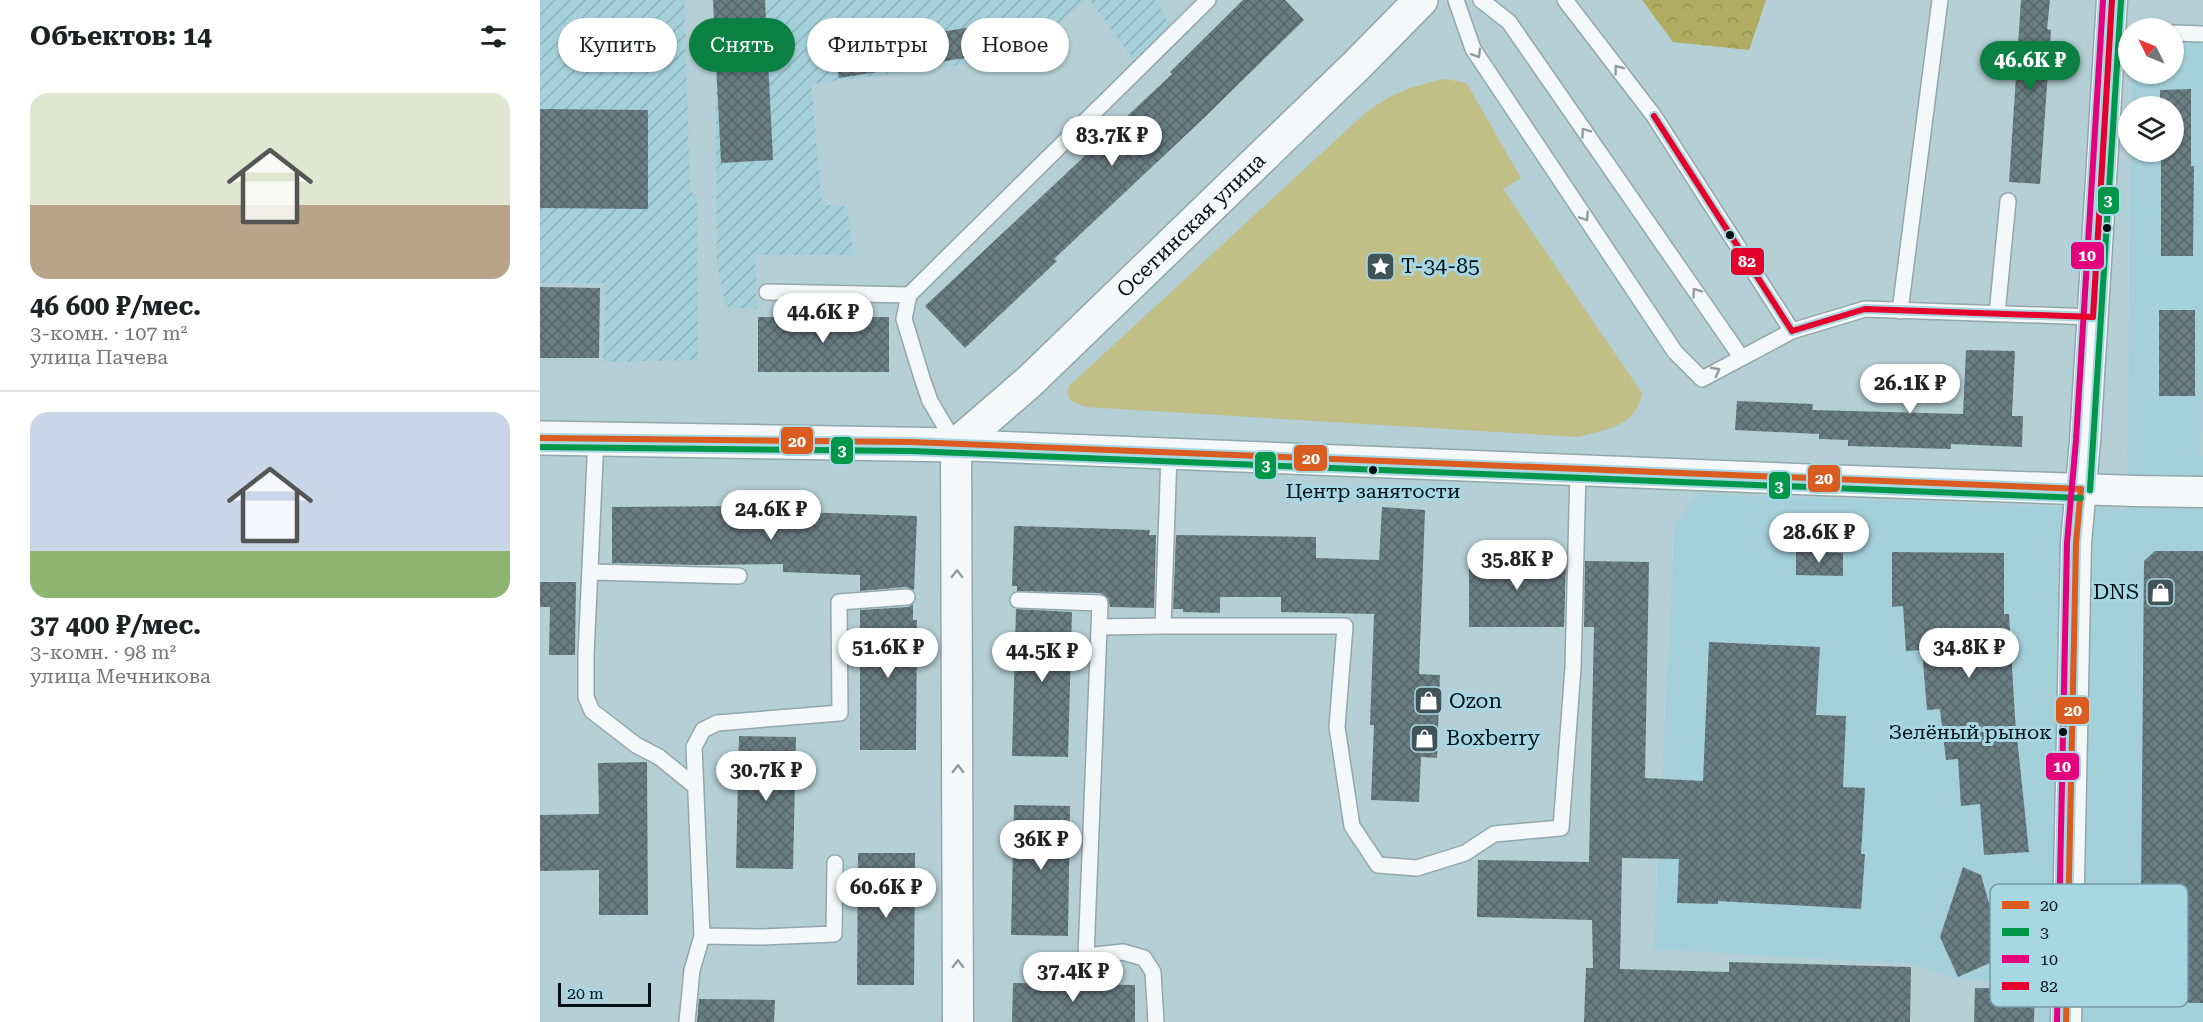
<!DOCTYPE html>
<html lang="ru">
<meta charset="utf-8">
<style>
:root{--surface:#fff;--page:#f6f6f6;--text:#202124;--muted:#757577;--line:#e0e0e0;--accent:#0b8043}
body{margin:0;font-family:"Roboto Serif",serif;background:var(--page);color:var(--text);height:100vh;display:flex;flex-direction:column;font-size:22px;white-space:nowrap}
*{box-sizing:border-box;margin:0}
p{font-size:20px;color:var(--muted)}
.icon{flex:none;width:33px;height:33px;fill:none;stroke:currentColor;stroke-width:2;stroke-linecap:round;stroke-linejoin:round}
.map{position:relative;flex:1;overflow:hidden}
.drawer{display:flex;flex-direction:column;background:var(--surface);width:540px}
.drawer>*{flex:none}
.hud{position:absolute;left:18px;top:18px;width:570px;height:54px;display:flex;gap:12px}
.needle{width:39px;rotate:313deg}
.fabs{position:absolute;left:1578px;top:18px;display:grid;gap:12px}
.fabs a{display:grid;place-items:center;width:66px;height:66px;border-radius:50%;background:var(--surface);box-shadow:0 2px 4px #0004;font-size:30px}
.scale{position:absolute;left:18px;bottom:15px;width:93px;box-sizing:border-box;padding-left:6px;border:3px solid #011014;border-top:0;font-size:16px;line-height:21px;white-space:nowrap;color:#011014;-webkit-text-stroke:4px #a7d7e3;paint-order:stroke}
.price{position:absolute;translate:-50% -51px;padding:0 14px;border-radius:21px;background:#fff;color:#222;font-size:20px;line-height:39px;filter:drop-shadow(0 2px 3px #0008)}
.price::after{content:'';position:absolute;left:50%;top:36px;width:18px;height:14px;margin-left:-9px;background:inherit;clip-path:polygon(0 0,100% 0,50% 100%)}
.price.current{background:var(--accent);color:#fff}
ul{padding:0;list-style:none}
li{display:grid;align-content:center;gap:12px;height:318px;padding:0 30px}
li+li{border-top:2px solid var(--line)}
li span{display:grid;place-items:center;height:186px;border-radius:18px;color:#555}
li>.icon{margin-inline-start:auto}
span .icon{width:108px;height:108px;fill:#fffc;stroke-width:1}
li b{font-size:26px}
h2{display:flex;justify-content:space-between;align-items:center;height:72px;padding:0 30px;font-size:26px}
.pill{padding:0 21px;border-radius:27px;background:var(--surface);box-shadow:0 2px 4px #0004;font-size:21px;line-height:54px}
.pill.current{background:var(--accent);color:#fff}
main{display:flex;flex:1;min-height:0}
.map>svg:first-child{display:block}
</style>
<main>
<section class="drawer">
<h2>Объектов: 14<svg class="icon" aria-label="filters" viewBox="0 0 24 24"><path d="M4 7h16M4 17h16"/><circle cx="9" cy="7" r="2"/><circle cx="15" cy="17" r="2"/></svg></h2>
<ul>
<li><span style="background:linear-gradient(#dfe7d0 60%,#b9a48a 0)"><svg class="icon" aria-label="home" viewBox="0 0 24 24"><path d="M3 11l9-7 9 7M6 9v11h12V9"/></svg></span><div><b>46 600 ₽/мес.</b><p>3-комн. · 107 m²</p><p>улица Пачева</p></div></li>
<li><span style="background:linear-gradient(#c9d6e8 75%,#8fb573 0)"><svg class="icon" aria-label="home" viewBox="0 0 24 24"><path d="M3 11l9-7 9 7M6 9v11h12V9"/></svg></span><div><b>37 400 ₽/мес.</b><p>3-комн. · 98 m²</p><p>улица Мечникова</p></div></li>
</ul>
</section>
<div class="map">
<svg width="1663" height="1022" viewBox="0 0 1663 1022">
<defs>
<pattern id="industrial-furrows" width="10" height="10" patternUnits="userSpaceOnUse" patternTransform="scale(1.5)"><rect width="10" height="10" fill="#a4d0da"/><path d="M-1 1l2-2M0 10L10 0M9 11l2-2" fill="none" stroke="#8bb2ba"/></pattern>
<pattern id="forest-crowns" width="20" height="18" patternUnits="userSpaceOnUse" patternTransform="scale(1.5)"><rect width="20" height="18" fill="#b0ad63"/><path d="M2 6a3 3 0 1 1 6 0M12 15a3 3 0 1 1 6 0" fill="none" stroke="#969455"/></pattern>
<pattern id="building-cross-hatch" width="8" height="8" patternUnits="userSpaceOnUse" patternTransform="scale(1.5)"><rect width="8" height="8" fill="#6a7d83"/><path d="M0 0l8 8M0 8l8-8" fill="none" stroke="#55656a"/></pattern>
</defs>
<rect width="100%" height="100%" fill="#b4cfd5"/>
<!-- built -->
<path fill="#a4d0da" d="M1663,33V374L1660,456H1663V1022H1497L1498,981L1418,979L1372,964L1114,949L1135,525L1157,494L1587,509L1591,152H1634V106H1592V74H1634V34Z"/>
<!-- industrial -->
<path fill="url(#industrial-furrows)" d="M0,0H144L150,191L157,197L158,360L63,362L66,283H0Z
M175,0H545L479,57L271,84L282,204L307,207L314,255H215L217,309L186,307L177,264Z
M550,0H615L631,26L593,59Z"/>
<!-- forest -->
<path fill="url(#forest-crowns)" d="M1102,0H1226L1209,50L1133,42Z"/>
<!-- park -->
<path fill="#c1be86" d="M905,79L926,83L930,89L981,178L963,189L1102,393C1096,427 1067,429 1038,437L546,407L531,401L527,393L529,386L822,116C849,94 871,86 905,79Z"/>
<!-- building -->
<path fill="url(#building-cross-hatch)" d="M173,0H225L233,160L181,163Z
M703,0H745L764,20L664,118L514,259L517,261L425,348L385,306L632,74L630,72Z
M1481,0H1510L1507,29L1511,30L1500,184L1469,182Z
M439,26L444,55L299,78L294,48Z
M1651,89V166H1654L1653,256H1621V152H1634V106H1620V90Z
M0,109L108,110V209L0,208Z
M0,287L60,288L59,358H0Z
M1619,310H1655V396H1619Z
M218,317H349V372H218Z
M1426,350L1475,351L1472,416H1483L1482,447L1411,444V449L1308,446V440L1279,439V434L1195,430L1197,401L1273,404L1272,410L1423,414Z
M202,506V510L377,516L374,590L366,587L320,591V575L243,572V564L160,565L72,563V507Z
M842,507L885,510L879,674L900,675L897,758L881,757L879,802L831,800L834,725H830L834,614L741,612V597H680V613L643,612V609H633L636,535L776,537V558L839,560Z
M474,526L610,530L609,535H616L614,608L570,607L568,598L560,593L477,591V586H472Z
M1256,551L1303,553V576L1256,575Z
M1615,551H1663V1003L1598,1002L1600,900H1601L1604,561Z
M1352,552L1464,553V614H1469L1475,718L1489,852L1444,855L1440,804L1421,806L1418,759L1406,760L1400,709L1387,710L1382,650L1366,651L1363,606L1352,607Z
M1011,553V560H1026L1024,627H929V554Z
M1045,561L1109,562L1105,778L1163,781L1169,642L1280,647L1276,715L1306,716L1303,787L1325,788L1321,854H1325L1321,909L1178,901V904L1137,903L1139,859L1082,858L1080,969L1189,972V962L1371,967L1370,1022H1044L1046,968H1053L1052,920L937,917L938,860L1049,862L1054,627H1044Z
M0,582H36L35,655H9L10,607H0Z
M373,604V620H377L376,750H320V610L368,607Z
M476,609L532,612L528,757L472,756Z
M199,736L256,737L253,869L196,868Z
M107,762L108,915H59V870L0,871V815L59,814L58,763Z
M474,805L530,806L528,936L471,935Z
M318,853H375L374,985H317Z
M1423,867L1441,875L1455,924L1463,921L1477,951L1418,977L1400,937Z
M473,983L595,985V1022H472Z
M1435,988L1495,989L1494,1022H1434Z
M159,999L235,1000L234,1022H157Z"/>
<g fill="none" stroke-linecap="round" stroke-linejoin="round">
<defs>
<path id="lane" d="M916,0L933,49L1135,352L1162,379L1252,331L1325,309L1553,317
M941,0L969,22L1201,357
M1025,0L1114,116L1252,331
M1634,33L1663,34
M227,292L369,295
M1360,311L1400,0
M1457,314L1468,201
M56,438L46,655V697L52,711L96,745L119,757L156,787
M416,445L390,401L382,378L364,319L369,295L668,0
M51,572L199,576
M478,600L560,603L546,956L583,952L604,958L613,972L616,1022
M623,626H805L797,727L812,826L838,865L877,868L925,853L954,834L1021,828L1033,668L1038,470
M559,627L623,626L629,454
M162,936L154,747L163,730L177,723L300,713L299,602L367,597
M147,1022L152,970L162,936L221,937L294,934L295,863"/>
<path id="street" d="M418,1022L416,445L1283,480L1595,491L1663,492
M1526,1022L1536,543L1545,441L1572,0"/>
<g id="secondary">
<path id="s1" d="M0,438L416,445L489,382L817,65L881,0"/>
</g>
</defs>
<!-- lane casing -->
<use href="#lane" stroke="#92a7ac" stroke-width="18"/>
<!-- street casing -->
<use href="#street" stroke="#92a7ac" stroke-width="33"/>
<!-- secondary casing -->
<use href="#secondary" stroke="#92a7ac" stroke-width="36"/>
<!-- lane -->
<use href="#lane" stroke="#f4f8f9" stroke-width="15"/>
<!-- street -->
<use href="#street" stroke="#f4f8f9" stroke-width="30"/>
<!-- secondary -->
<use href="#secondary" stroke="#f4f8f9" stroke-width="33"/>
<defs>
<path id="bus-1" d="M0,438L371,442L1541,489
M1526,1022L1536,543L1541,489"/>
<path id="bus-2" d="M0,447L371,451L1541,498
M1550,490L1581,1"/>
<path id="bus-3" d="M1517,1022L1527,543L1536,440L1563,0"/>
<path id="bus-4" d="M1114,116L1252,331
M1553,317L1572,0
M1252,331L1325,309L1553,317"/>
</defs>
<!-- bus-1 casing -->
<use href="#bus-1" stroke="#a7d7e3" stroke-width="10"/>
<!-- bus-2 casing -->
<use href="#bus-2" stroke="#a7d7e3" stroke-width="10"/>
<!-- bus-3 casing -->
<use href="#bus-3" stroke="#a7d7e3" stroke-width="10"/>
<!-- bus-4 casing -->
<use href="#bus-4" stroke="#a7d7e3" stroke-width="10"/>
<!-- bus-1 -->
<use href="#bus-1" stroke="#da5c21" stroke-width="6"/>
<!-- bus-2 -->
<use href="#bus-2" stroke="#00974b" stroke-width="6"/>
<!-- bus-3 -->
<use href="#bus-3" stroke="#e5007d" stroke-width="6"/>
<!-- bus-4 -->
<use href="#bus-4" stroke="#e4002b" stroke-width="6"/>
</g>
<!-- one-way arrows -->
<defs><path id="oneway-chevron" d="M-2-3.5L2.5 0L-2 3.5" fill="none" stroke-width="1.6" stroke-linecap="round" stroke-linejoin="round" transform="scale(1.5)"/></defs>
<g stroke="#939b9d">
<use href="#oneway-chevron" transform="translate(937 54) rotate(59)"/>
<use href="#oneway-chevron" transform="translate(1078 69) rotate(-127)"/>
<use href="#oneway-chevron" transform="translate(1045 132) rotate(-125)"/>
<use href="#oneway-chevron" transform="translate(1045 217) rotate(56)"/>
<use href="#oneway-chevron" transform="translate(1156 292) rotate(-125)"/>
<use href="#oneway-chevron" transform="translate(1176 371) rotate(-28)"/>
<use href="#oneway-chevron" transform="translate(417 574) rotate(-90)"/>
<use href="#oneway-chevron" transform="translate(418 769) rotate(-90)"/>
<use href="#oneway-chevron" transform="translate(418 964) rotate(-90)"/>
</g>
<!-- icons -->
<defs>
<symbol id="sight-square" viewBox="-11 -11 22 22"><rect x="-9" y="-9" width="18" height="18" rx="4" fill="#405358" stroke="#a7d7e3"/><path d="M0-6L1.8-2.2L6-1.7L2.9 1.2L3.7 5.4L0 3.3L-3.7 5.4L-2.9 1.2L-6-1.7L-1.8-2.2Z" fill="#fff"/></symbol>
<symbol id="shop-square" viewBox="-11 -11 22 22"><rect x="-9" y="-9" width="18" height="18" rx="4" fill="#405358" stroke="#a7d7e3"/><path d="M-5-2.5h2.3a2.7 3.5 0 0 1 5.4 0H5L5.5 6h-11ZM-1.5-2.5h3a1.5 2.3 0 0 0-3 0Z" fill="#fff"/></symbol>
</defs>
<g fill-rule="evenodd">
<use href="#sight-square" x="824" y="250" width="33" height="33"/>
<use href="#shop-square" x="1604" y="576" width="33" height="33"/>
<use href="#shop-square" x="872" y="684" width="33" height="33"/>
<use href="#shop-square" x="868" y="722" width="33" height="33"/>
</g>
<!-- markers -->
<g fill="#011014" stroke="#a7d7e3" stroke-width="2">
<circle cx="1567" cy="228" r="5"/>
<circle cx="1190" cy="235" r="5"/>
<circle cx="833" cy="470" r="5"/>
<circle cx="1523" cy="732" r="5"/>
</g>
<g text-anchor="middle" stroke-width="6" stroke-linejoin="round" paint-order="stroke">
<!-- bus labels -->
<g font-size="20" fill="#011014" stroke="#a7d7e3">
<text x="833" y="498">Центр занятости</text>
<text x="1512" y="739" text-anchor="end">Зелёный рынок</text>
</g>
<!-- street labels -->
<g font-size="21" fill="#011014" stroke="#a7d7e3">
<text dy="7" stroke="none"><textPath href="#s1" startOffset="738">Осетинская улица</textPath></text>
</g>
<!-- poi labels -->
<g font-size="21" fill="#011014" stroke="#a7d7e3" text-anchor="start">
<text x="861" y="273">Т-34-85</text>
<text x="1599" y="599" text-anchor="end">DNS</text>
<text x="909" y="708">Ozon</text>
<text x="906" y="745">Boxberry</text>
</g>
</g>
<!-- legend -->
<rect x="1450" y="884" width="198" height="123" rx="9" fill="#a7d7e3" stroke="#759ba5" stroke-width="1.5"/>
<rect x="1462" y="901" width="27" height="8" fill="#da5c21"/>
<rect x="1462" y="928" width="27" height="8" fill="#00974b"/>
<rect x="1462" y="955" width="27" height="8" fill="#e5007d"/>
<rect x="1462" y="982" width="27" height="8" fill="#e4002b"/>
<g font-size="16" fill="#011014">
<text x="1500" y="911">20</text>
<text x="1500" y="938">3</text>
<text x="1500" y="965">10</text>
<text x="1500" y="992">82</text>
</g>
<g stroke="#a7d7e3" stroke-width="2">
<rect x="1557" y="186" width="23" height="29" rx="6" fill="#00974b"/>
<rect x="1530" y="241" width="35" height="29" rx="6" fill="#e5007d"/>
<rect x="1190" y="247" width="35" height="29" rx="6" fill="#e4002b"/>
<rect x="240" y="426" width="34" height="29" rx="6" fill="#da5c21"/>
<rect x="290" y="436" width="24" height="29" rx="6" fill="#00974b"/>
<rect x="753" y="444" width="35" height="28" rx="6" fill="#da5c21"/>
<rect x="714" y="451" width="23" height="29" rx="6" fill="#00974b"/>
<rect x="1267" y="464" width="34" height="29" rx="6" fill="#da5c21"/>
<rect x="1228" y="471" width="23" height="29" rx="6" fill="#00974b"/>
<rect x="1515" y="696" width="35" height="29" rx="6" fill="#da5c21"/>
<rect x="1505" y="752" width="35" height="29" rx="6" fill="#e5007d"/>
</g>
<g font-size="16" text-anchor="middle" font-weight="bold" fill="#fff">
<text x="1568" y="206">3</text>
<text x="1547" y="261">10</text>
<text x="1207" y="267">82</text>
<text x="257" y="447">20</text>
<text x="302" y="456">3</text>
<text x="771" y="464">20</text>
<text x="726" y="471">3</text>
<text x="1284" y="484">20</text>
<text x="1239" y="492">3</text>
<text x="1533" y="716">20</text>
<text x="1522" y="772">10</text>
</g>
</svg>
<div class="fabs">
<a><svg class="needle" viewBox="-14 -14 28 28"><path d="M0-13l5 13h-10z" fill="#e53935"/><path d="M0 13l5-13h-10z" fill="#757577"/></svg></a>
<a><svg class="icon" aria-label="layers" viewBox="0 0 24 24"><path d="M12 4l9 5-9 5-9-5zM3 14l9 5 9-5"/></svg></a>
</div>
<div class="scale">20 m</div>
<b class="price current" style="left:1490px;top:92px">46.6K ₽</b>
<b class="price" style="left:572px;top:167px">83.7K ₽</b>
<b class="price" style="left:283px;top:344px">44.6K ₽</b>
<b class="price" style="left:1370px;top:415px">26.1K ₽</b>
<b class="price" style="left:231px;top:541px">24.6K ₽</b>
<b class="price" style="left:1279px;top:564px">28.6K ₽</b>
<b class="price" style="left:977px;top:591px">35.8K ₽</b>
<b class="price" style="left:348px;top:679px">51.6K ₽</b>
<b class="price" style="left:1429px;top:679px">34.8K ₽</b>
<b class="price" style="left:502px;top:683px">44.5K ₽</b>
<b class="price" style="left:226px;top:802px">30.7K ₽</b>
<b class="price" style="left:501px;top:871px">36K ₽</b>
<b class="price" style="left:346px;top:919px">60.6K ₽</b>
<b class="price" style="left:533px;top:1003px">37.4K ₽</b>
<div class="hud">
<a class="pill">Купить</a>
<a class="pill current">Снять</a>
<a class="pill">Фильтры</a>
<a class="pill">Новое</a>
</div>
</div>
</main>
